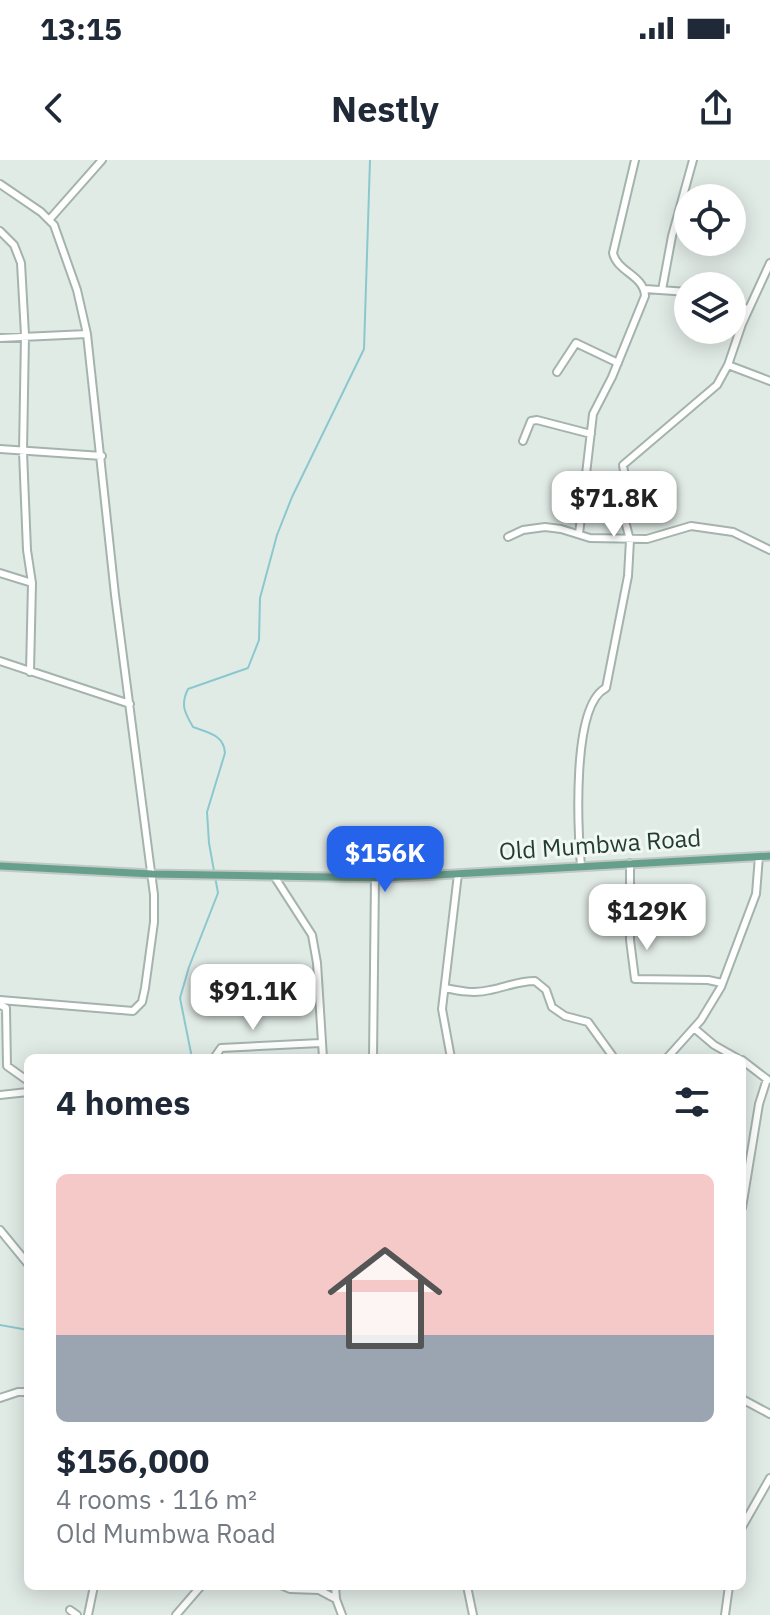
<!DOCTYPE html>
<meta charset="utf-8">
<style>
:root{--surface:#fff;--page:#f6f6f7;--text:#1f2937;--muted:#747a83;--line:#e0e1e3;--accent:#2563eb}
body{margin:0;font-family:"IBM Plex Sans",sans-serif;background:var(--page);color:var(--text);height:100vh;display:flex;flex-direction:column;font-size:30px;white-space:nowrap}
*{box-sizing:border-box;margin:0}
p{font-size:26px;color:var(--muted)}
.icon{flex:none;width:44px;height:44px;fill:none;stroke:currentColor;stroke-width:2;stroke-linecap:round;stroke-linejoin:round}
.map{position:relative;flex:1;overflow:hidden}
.side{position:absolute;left:24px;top:894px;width:722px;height:536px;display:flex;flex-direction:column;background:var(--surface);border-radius:12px;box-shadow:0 4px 20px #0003}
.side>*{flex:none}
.controls{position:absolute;left:674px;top:24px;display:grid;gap:16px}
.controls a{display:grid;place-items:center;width:72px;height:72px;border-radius:50%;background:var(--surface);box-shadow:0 4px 20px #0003;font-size:40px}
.price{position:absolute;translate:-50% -68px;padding:0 18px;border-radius:16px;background:#fff;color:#222;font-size:26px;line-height:52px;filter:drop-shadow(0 2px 4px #0008)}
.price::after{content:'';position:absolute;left:50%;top:48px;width:24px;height:18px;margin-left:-12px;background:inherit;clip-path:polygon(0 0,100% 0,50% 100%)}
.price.current{background:var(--accent);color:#fff}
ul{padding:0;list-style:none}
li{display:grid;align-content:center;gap:16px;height:424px;padding:0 32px}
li+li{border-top:2px solid var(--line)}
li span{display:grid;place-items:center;height:248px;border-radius:12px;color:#555}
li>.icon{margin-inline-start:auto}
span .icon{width:144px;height:144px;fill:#fffc;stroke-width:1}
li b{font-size:34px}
h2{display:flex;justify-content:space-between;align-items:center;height:96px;padding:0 32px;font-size:34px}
.status{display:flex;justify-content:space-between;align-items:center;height:56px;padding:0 40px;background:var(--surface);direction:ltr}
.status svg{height:22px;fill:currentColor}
header{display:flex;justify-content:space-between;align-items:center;height:104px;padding:0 32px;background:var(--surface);font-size:36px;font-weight:800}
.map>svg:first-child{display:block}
</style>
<div class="status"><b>13:15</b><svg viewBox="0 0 49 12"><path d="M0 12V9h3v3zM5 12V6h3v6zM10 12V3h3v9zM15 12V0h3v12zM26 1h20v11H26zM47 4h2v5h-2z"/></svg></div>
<header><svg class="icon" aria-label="back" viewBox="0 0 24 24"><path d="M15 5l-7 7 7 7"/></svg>Nestly<svg class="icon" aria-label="share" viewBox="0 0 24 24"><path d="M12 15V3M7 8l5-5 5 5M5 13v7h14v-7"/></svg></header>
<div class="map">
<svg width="770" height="1455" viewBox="0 0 770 1455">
<rect width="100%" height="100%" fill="#e1ebe6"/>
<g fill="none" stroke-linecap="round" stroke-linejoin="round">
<!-- stream -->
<path stroke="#8bc8ce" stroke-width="2" d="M192,898L180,838L189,807L218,733L209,683L207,652L225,593C224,575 209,573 193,567C185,553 180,545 188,529L248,508L259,480L260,438L277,375L292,337L364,189L370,0
M0,1165L28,1170"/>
<defs>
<path id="minor" d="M0,24L41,52L54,65L77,130L87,174L115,435L154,735V762L145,828L142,842L133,851L0,840
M49,60L102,0
M0,71L14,85L21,103L25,175L23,292L27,390L32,423L30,512
M645,129L688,132
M662,130L672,76L693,0
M732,146L748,149
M0,178L87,174
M728,205L770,221
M557,212L576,183L618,203
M523,281L531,261L537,260L591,274
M0,289L102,296
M579,374L593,254L612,217L645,136C644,115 617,112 613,93L635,0
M508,377L523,370L545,367L561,369L590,378L647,379L691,366L733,372L770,390
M0,413L32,423
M0,501L130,544
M630,703V780L635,819L708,820L722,823
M581,706C578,671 571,545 606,528L628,416L630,380L625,361L628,336L623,305L717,225L728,205L742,164L770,103
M274,716L312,775L317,803L323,898
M445,828C459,831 475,834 490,830C506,827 518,821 535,821L546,830L552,847L565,856L588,862L614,898
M0,845L6,848L7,906L28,921
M694,868L714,885L737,898
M214,898L221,888L320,883
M373,898L375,718
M451,898L442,849L458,714
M667,898L701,860L721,827L756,734L759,696
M742,900L768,920
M0,935L28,932
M742,1048L759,944L767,919
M0,1070L28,1104
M0,1238L18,1232H28
M742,1239L770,1254
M742,1367L770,1318
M283,1426L290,1429L319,1430L336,1439
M335,1426L336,1439L342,1455
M467,1426L473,1455
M70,1450L77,1455
M88,1455L94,1426
M176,1455L201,1426
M725,1455L729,1426"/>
<path id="major" d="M0,706L152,714L385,718L770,696"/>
</defs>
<!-- minor casing -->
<use href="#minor" stroke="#a4b3ad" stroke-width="10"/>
<!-- major casing -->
<use href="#major" stroke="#c1c8c6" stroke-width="11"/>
<!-- minor -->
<use href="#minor" stroke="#fff" stroke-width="6"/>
<!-- major -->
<use href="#major" stroke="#679f8d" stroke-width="7"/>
</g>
<g text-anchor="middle" stroke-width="6" stroke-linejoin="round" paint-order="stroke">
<!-- street labels -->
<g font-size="24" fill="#223b33" stroke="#f1f8f4">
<text transform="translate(600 685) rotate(-4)" y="8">Old Mumbwa Road</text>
</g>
</g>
</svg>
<div class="controls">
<a><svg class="icon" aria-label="locate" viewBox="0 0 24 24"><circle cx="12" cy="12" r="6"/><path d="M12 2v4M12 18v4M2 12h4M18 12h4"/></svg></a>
<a><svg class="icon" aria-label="layers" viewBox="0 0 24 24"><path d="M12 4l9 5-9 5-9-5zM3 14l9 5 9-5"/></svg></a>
</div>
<b class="price" style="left:614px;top:379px">$71.8K</b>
<b class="price current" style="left:385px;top:734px">$156K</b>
<b class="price" style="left:647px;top:792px">$129K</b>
<b class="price" style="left:253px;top:872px">$91.1K</b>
<section class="side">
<h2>4 homes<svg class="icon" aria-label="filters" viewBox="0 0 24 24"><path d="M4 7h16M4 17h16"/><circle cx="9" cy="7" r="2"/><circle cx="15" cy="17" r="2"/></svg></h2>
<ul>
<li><span style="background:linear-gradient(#f6c9c9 65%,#9aa5b1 0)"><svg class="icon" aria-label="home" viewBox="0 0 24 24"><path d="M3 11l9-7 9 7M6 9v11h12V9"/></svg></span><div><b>$156,000</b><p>4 rooms · 116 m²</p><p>Old Mumbwa Road</p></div></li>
</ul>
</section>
</div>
